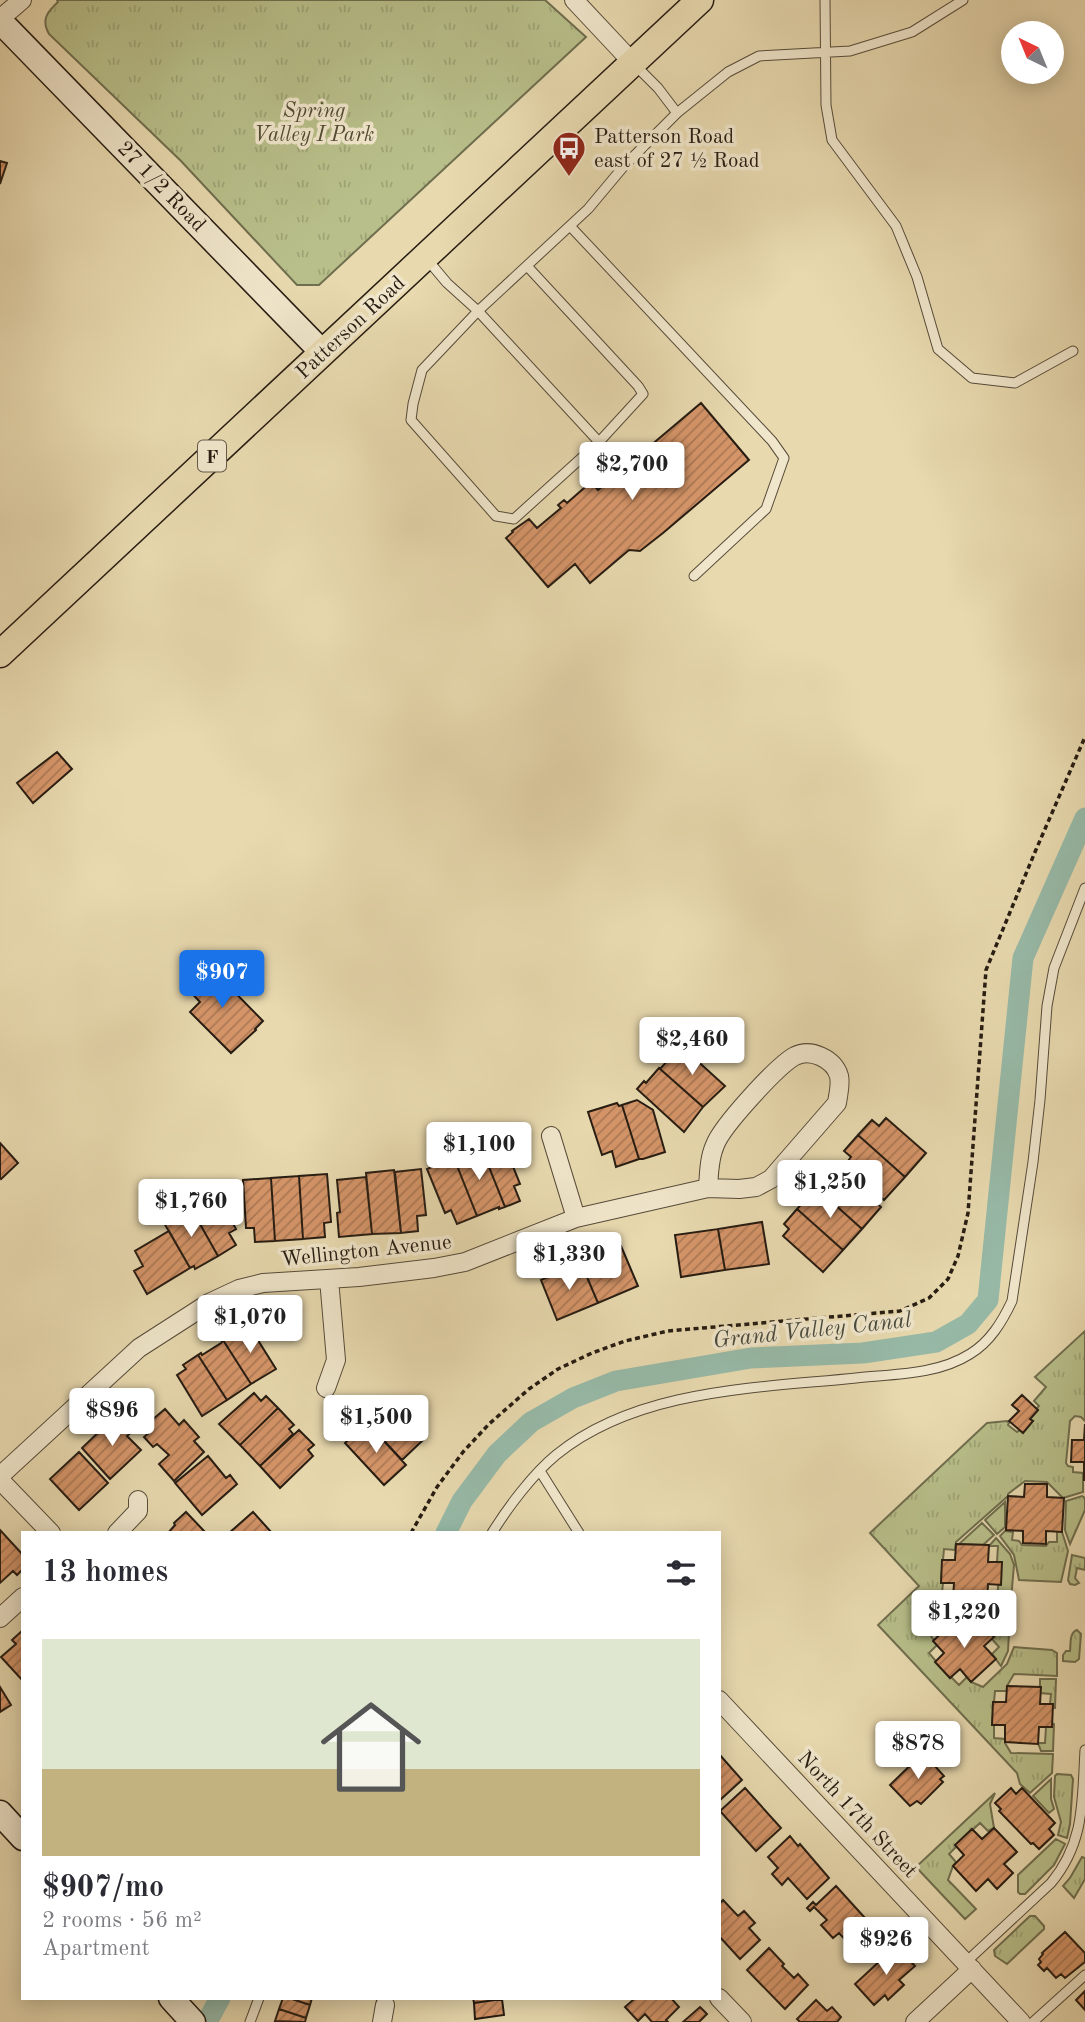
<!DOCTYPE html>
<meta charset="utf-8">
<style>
:root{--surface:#fff;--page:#f7f7f7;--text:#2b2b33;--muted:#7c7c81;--accent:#1a73e8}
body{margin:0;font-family:"Old Standard TT",serif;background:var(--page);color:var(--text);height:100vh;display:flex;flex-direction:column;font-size:26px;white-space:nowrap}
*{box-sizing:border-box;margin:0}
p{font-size:23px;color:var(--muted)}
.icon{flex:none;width:38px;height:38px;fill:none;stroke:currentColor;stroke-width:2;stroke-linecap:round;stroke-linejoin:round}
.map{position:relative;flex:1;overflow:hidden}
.drawer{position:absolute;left:21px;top:1531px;width:700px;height:469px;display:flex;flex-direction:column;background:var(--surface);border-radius:0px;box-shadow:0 4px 18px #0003}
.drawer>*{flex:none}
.needle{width:46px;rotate:317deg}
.controls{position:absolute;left:1001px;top:21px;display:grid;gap:14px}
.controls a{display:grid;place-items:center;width:63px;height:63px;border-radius:50%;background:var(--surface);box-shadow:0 4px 18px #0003;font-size:35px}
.price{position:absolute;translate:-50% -60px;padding:0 16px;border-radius:7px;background:#fff;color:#222;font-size:23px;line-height:46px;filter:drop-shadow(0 2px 4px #0008)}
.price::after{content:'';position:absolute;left:50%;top:42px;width:21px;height:16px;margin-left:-10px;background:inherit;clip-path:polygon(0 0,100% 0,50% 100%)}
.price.on{background:var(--accent);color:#fff}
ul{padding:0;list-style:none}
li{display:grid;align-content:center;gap:14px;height:371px;padding:0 21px}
li span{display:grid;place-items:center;height:217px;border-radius:0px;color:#555}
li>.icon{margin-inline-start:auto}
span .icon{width:126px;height:126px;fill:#fffc;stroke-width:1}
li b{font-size:30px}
h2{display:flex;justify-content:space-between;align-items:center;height:84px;padding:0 21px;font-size:30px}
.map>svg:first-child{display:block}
</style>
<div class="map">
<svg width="1085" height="2022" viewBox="0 0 1085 2022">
<defs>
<pattern id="grass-tufts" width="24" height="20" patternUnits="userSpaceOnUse" patternTransform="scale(1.75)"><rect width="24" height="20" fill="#b8bf8a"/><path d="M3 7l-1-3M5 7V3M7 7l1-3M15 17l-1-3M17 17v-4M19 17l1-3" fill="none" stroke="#9ea476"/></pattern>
<pattern id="building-hatch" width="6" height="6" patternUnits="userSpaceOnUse" patternTransform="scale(1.75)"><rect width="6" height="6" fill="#d59569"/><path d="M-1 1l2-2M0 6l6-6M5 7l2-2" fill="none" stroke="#ad7955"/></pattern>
</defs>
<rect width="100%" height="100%" fill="#e8d9af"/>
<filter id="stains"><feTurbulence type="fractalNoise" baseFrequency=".00286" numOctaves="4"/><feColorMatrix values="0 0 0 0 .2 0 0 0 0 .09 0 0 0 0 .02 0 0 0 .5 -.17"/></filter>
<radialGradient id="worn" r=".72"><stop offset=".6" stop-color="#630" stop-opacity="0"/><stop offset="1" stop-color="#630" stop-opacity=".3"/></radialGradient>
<!-- grass -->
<path fill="url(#grass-tufts)" stroke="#6f6e4e" stroke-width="2" d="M57,0H545L586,37L319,285H297L181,161L49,34C41,20 47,12 58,2Z
M1085,1331V1421L1081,1417L1075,1416L1070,1421L1066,1463L1068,1466L1073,1467V1472L1083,1473V1492L1063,1498L1047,1482L1025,1481L1008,1494V1496L956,1542L955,1550L944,1549L941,1582L943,1583L942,1593L954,1594L953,1609H950L927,1630L937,1645L929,1653L950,1678L951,1677L959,1685L967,1677L971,1682L983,1687L1007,1664L1014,1647L1052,1650L1057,1653V1676L1014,1674L1007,1686V1691H995L992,1724L994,1725V1738L1005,1739V1743L1011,1753L1053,1754L1052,1773L1030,1793L1020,1784L1017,1773L878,1625L919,1586L870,1533L987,1423L1007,1421L1009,1423L1008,1425L1017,1432L1020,1430L1023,1432L1033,1421L1030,1419L1038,1410L1037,1408L1039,1406L1034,1401L1046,1387L1035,1377Z
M1082,1496L1085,1498V1510L1070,1544L1065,1530L1066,1501Z
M1005,1502V1527L997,1534L985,1520Z
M982,1523L994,1535L983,1545L959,1544Z
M1005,1531L1013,1532L1012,1540L1019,1541L1022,1545L1046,1546L1049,1542H1057V1531L1062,1532L1068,1551L1061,1582L1019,1580L1014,1555L1000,1536Z
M996,1538L1010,1554L1014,1565L1010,1611L986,1610L987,1595L997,1596L1001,1562H997L998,1546H989Z
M1072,1555L1085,1558V1570L1077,1568L1075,1578L1079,1583L1075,1585L1070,1584L1068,1580Z
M950,1612L1010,1614L1008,1651L1001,1666L992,1654L999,1647L992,1639L993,1637L979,1621L974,1625L962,1614L957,1618Z
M1077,1630L1081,1634L1079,1659L1075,1662L1063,1661V1655L1066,1651H1070C1071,1644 1069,1633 1077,1630Z
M1040,1679H1056L1055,1708H1053V1704H1050L1051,1694L1040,1693Z
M1052,1723L1054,1724L1053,1751H1041L1038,1743H1045L1046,1727H1052Z
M1057,1774L1071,1775L1073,1779L1070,1824L1067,1838L1058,1835L1061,1822L1054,1797L1055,1776Z
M1051,1779V1799L1054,1809L1049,1813L1033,1796Z
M995,1793L990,1804L994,1828L988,1831L980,1823L956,1845L957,1846L949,1854L956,1862L953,1866L948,1880L976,1909L965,1919L916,1867Z
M1056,1839L1065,1844L1054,1865L1025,1894H1020L1018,1892V1875Z
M1082,1857L1085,1858V1879L1074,1898L1063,1886L1070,1878Z
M1030,1916H1035L1044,1926V1929L1007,1964L995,1956L994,1950Z"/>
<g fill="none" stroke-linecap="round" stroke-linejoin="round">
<!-- canal -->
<path stroke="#97baa8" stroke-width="21" d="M446,1533L462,1501L497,1454L531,1422L573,1398L616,1381L751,1358L863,1353L936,1342L968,1324L988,1300L1023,958L1085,818
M207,2022L220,1998"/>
</g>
<!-- building -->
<path fill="url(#building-hatch)" stroke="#261c12" stroke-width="2" d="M0,161L7,163L0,184Z
M701,403L749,460L663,533L640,551L629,550L590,583L575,564L548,587L506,538L513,532L512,531L529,519L537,528L561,508L558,505L564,500L567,503L591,482L598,490Z
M57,752L72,769L33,803L17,783Z
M208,965L263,1021L255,1029L256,1030L231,1053L190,1012L200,1002L186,987Z
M681,1046L725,1086L703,1107L660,1069Z
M659,1068L703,1107L684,1132L637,1089L644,1081L646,1083Z
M637,1100L653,1110L665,1152L643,1159H639L622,1105Z
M617,1103L619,1106L622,1105L639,1159L616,1167L612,1151L602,1155L588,1112Z
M886,1118L926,1153L905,1177L858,1135L872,1120L879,1126Z
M858,1135L905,1177L884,1200L845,1165L851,1157L844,1151Z
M502,1139L520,1184L514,1186L520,1201L505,1207L481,1147Z
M0,1143L18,1163L1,1179L0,1178Z
M481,1147L505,1207L499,1209V1207L477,1216L454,1158Z
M454,1158L477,1216L457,1224L451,1210L445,1213L427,1169Z
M833,1164L881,1207L862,1229L822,1193L827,1187L819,1180Z
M421,1169L426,1215L417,1216L418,1231L401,1233L395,1172Z
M394,1170L401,1233L372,1234L366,1173Z
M327,1174L331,1222L324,1223L325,1237L303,1239L299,1176Z
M299,1176L303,1239L275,1241L271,1178Z
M366,1177L372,1234L339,1237L337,1213L340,1212L337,1180Z
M271,1178L275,1241L255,1242L254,1228H246L243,1180Z
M223,1189L237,1214L230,1218L236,1229L229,1233L236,1245L218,1256L191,1208Z
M822,1193L862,1229L843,1250L797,1209L810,1195L816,1200Z
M191,1208L218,1256L195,1269L194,1266L190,1268L164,1223Z
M797,1209L843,1250L823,1272L783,1236L789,1229L784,1224Z
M762,1222L769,1264L725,1270L718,1229Z
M718,1229L725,1270L681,1277L675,1235Z
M169,1231L190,1268L147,1294L134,1271L143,1266L135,1251Z
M621,1246L638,1286L598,1303L581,1263Z
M581,1263L598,1303L557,1320L541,1280Z
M251,1329L276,1369L251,1384L223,1340L238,1330L241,1335Z
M223,1340L251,1384L227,1400L198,1355L201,1353L202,1355L221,1343Z
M198,1355L227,1400L202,1416L177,1375L186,1369L183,1365Z
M254,1393L261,1401L266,1396L278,1408L240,1445L219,1424Z
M1022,1395L1038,1410L1030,1419L1033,1421L1023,1433L1009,1421L1019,1411L1012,1405Z
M389,1402L405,1419L411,1414L426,1430L420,1436L424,1439L402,1460L373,1429L377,1425L371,1419Z
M278,1408L294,1425L289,1429L293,1434L260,1466L240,1445Z
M165,1409L179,1425L184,1420L199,1437L194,1441L204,1452L174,1481L159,1464L169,1455L157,1444L153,1447L144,1437L150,1432L145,1426Z
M121,1418L133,1431L127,1436L141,1450L110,1479L82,1448L104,1427L107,1431Z
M1085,1424V1480H1084V1462H1071L1072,1440H1084Z
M363,1426L369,1433L373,1429L406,1465L384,1485L345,1443Z
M299,1430L314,1445L308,1450L313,1456L280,1488L260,1466Z
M79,1452L108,1483L79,1510L50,1479Z
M208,1456L226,1478L230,1475L237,1484L202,1515L175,1483Z
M1025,1484H1047V1497L1064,1498L1062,1532L1046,1531V1544L1023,1543V1531L1006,1530L1008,1496L1024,1497Z
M186,1512L206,1533H168L175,1525L174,1523Z
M253,1512L272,1533H229Z
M0,1530L23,1555V1569L17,1575L13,1571L0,1583Z
M956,1544L989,1545L988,1562H1002L1001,1585L988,1584L987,1601L953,1599L954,1583H941L942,1560H955Z
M957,1618L969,1630L978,1621L994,1637L984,1646L996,1659L971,1682L960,1669L950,1678L935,1662L944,1653L933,1641Z
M23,1630V1681L1,1657L16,1644L12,1640Z
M1007,1686L1041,1687L1040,1704H1053L1052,1727H1039L1038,1744L1005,1742V1725H992L993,1702H1006Z
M0,1687L11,1705L0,1712Z
M923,1753L944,1776L940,1779L943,1782L921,1804L917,1801L910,1806L890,1785Z
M719,1754L742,1780L720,1800L719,1799Z
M745,1788L781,1828L756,1851L720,1811Z
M1011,1788L1016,1794L1022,1788L1055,1823L1049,1829L1054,1835L1039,1849L1033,1843L1031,1844L999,1811L1001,1809L995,1803Z
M994,1828L1017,1852L1004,1864L1013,1873L997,1889L988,1879L976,1891L953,1866L964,1855L955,1845L972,1829L982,1839Z
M790,1836L798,1846L800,1844L829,1878L807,1899L788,1878L782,1885L772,1874L778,1868L768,1857Z
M836,1886L875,1929L854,1949L839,1933L833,1938L821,1925L827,1920L814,1907L810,1911L807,1908L813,1902L816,1905Z
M723,1900L738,1916L744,1911L755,1923L749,1928L760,1940L740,1959L719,1936V1904Z
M1065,1932L1085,1953V1962L1065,1978L1061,1974L1056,1978L1047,1968L1044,1971L1038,1965L1041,1962L1039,1959L1043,1954L1042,1953Z
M896,1946L915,1966L899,1980L904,1985L888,2000L885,1995L874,2005L855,1984Z
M769,1948L784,1964L782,1966L794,1978L798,1974L808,1985L785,2009L747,1970Z
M1085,1991V2010L1076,2000Z
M283,1998H289L310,2005L306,2018L279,2009Z
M289,1998H312L310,2005Z
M473,1998H502V1999L474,2003Z
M631,1998H671L679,2007L666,2020L668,2022H652L645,2014L638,2021L625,2007L633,2000Z
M502,1999L504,2015L475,2019L474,2003Z
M816,2000L827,2011L832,2007L841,2017L837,2022H800L797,2019Z
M700,2007L707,2014L699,2022H683Z
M279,2009L306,2018L305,2022L275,2021Z"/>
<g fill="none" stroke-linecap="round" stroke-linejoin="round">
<defs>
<path id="lane" d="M825,0L826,105L832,140L896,226L917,277L938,349L972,378L1015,383L1073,351
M634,64L658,88L677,113
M570,226L772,441L784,458L766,509L694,576
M426,258L447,283L478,311L599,442
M527,266L638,386L643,394L599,442L514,519L496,516L411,420L413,404L422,370L478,311L588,209L624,166L677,113L728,72L759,56L850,51L912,32L963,0
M540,1471L579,1533
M492,1533C508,1507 533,1474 556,1455C637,1389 757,1388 856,1378C893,1374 937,1375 970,1354C990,1342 1002,1322 1012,1301L1033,1162L1040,1100L1047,1006L1054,968L1085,888
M966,1962L1051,1883C1085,1842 1082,1801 1085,1750
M250,2022L259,1998
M1033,2022L1085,1975"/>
<path id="street" d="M574,0L633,63
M0,19L22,0
M551,1136L576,1218
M326,1388L336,1360L329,1279
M0,1476L139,1348L209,1303L239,1289L263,1283L359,1277L434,1268L465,1262L576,1218L708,1188L739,1189L756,1187L771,1179L837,1103C838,1095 841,1085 839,1076C834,1059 811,1048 795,1056C778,1065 722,1126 715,1145C709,1158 709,1174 708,1188
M0,1480L51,1533
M117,1533L138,1511V1500
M0,1618L23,1597
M719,1700L1021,2022
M719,1998L742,2022
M382,2022L385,2005
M915,2022L972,1969"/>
<path id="secondary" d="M0,21L322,352
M0,1813L23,1838
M171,1998L193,2022"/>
<path id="primary" d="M0,654L700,0"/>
</defs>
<!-- lane casing -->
<use href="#lane" stroke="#564b39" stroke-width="11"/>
<!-- street casing -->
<use href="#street" stroke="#564b39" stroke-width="20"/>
<!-- secondary casing -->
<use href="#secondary" stroke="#261c12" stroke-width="27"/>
<!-- primary casing -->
<use href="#primary" stroke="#261c12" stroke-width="29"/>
<!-- path -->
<path stroke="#261c12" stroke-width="3.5" stroke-dasharray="5 3.5" stroke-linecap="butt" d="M411,1533L437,1487L463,1452L489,1424L529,1389L558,1369L592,1353L625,1341L668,1331L900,1311L929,1298L948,1279L958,1256L968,1213L986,970L1035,852L1085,737"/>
<!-- lane -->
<use href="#lane" stroke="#f0e6cb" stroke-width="9"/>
<!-- street -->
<use href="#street" stroke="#f0e6cb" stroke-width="18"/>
<!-- secondary -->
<use href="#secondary" stroke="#f0e6cb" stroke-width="24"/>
<!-- primary -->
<use href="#primary" stroke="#e8d9af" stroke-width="26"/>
</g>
<!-- icons -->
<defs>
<symbol id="bus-pin" viewBox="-11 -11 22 30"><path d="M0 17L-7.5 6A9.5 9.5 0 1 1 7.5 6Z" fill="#8f2418" stroke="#f0e6cb"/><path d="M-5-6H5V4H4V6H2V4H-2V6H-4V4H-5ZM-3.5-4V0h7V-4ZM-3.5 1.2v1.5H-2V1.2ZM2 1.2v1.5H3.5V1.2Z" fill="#fff"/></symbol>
</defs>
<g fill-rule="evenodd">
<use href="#bus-pin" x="550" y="129" width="38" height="52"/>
</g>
<g text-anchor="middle" stroke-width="7" stroke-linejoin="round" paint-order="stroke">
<!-- shield labels -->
<rect fill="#f0e6cb" stroke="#63594a" stroke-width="2" x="198" y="440.5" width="28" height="31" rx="5"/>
<g font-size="19" font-weight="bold" fill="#261c12">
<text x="212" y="463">F</text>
</g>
<!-- park labels -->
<g font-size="21" font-style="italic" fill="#524d36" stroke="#f0e6cb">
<text x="314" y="117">Spring<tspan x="314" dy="24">Valley I Park</tspan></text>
</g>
<!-- poi labels -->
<g font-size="21" fill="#261c12" stroke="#f0e6cb" text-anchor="start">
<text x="594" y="143">Patterson Road<tspan x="594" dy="24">east of 27 ½ Road</tspan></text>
</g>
<!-- street labels -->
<g font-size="21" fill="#261c12" stroke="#f0e6cb">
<text transform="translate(162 186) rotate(46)" y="7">27 1/2 Road</text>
<text transform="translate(350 327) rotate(-43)" y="7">Patterson Road</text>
<text transform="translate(366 1250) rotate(-6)" y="7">Wellington Avenue</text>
<text transform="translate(858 1814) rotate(47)" y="7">North 17th Street</text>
</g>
<!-- water labels -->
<g font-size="23" font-style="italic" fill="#484b3f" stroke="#f0e6cb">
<text transform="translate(812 1329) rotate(-6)" y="8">Grand Valley Canal</text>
</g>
</g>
<rect width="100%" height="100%" filter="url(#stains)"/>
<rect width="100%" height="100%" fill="url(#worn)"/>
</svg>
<div class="controls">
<a><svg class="needle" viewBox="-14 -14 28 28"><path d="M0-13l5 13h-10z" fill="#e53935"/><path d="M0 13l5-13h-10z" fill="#7c7c81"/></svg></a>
</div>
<b class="price" style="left:632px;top:502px">$2,700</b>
<b class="price on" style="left:222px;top:1010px">$907</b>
<b class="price" style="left:692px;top:1077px">$2,460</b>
<b class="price" style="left:479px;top:1182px">$1,100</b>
<b class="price" style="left:830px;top:1220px">$1,250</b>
<b class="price" style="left:191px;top:1239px">$1,760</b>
<b class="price" style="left:569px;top:1292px">$1,330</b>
<b class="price" style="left:250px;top:1355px">$1,070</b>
<b class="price" style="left:112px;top:1448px">$896</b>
<b class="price" style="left:376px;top:1455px">$1,500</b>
<b class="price" style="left:964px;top:1650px">$1,220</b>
<b class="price" style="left:918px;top:1781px">$878</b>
<b class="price" style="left:886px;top:1977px">$926</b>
<section class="drawer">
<h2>13 homes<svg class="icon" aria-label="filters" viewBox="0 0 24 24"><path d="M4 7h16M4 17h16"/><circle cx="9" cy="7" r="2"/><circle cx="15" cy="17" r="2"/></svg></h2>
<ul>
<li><span style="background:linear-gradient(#dfe7d0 60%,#c2b280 0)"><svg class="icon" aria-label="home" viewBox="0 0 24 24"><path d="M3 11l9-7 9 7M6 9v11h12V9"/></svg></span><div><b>$907/mo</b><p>2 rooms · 56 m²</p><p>Apartment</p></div></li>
</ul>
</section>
</div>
